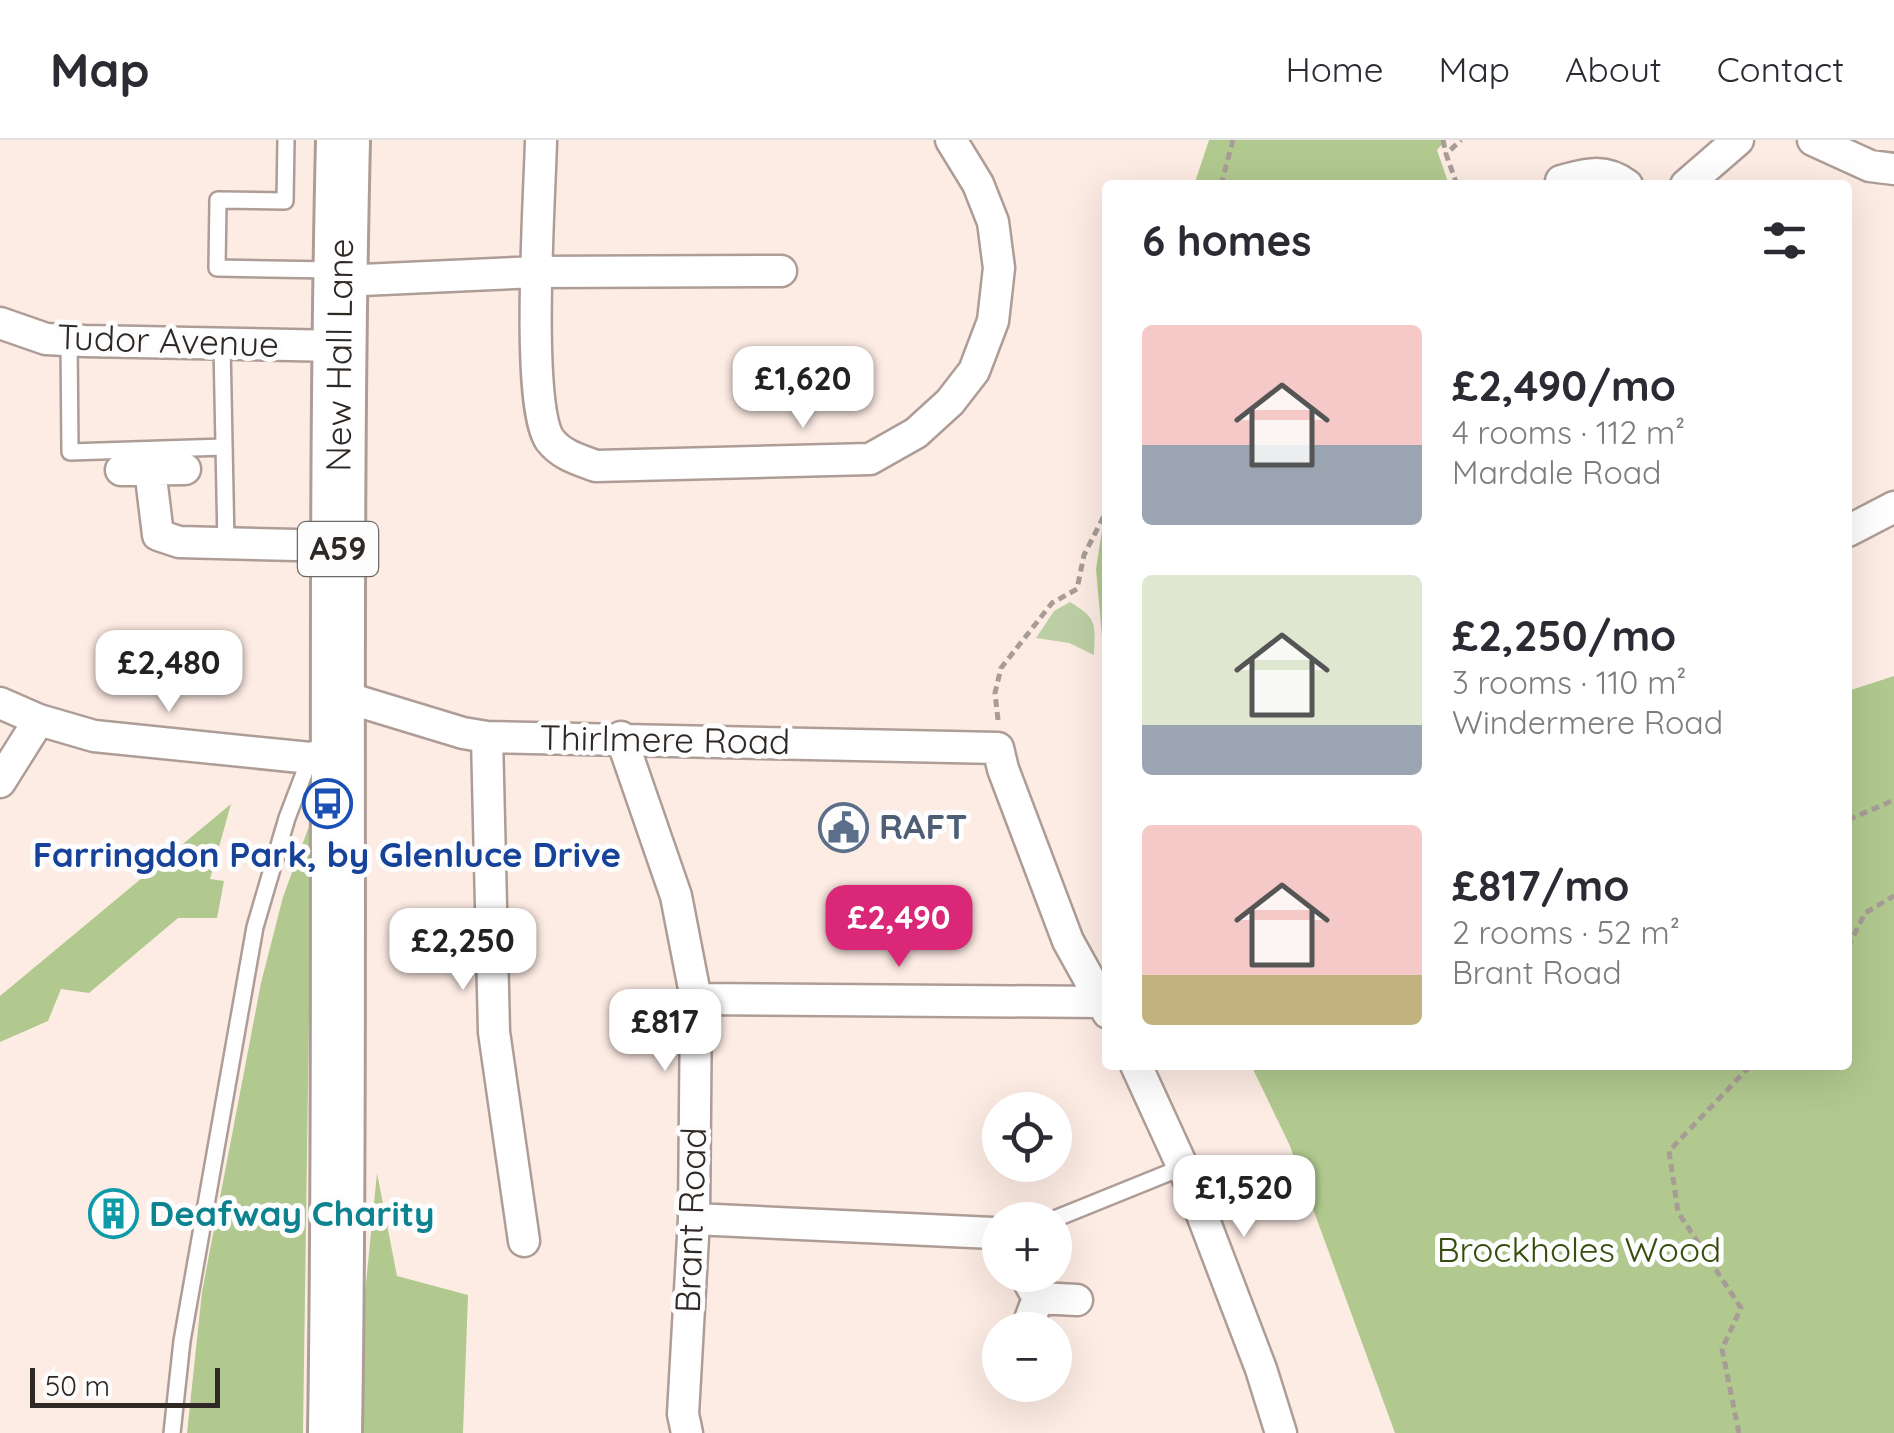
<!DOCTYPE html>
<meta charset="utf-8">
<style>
:root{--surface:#fff;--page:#f7f7f7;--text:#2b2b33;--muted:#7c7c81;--line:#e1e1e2;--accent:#db2777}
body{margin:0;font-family:Quicksand,sans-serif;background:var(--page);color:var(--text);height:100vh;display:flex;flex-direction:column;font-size:38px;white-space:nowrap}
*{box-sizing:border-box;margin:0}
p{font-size:32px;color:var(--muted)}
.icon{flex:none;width:55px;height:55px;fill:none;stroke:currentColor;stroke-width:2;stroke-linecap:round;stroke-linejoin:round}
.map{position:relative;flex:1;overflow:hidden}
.details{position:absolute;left:1102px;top:40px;width:750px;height:890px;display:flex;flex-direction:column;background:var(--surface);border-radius:10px;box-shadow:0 10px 40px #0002}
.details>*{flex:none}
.tools{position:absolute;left:982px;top:952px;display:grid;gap:20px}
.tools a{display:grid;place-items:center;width:90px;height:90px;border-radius:50%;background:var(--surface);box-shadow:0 10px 40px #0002;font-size:50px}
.scale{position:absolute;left:30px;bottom:25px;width:190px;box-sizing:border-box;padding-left:10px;border:5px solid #2f2926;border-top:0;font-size:28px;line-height:35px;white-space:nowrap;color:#2f2926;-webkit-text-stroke:8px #fdfdfd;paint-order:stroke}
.price{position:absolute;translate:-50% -85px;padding:0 22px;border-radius:20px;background:#fff;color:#222;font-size:32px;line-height:65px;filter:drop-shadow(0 2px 5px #0008)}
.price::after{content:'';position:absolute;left:50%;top:60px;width:30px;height:22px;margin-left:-15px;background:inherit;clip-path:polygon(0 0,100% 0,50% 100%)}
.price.active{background:var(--accent);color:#fff}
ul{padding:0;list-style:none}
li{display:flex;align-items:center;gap:30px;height:250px;padding:0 40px}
li span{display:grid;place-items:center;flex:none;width:280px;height:200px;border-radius:10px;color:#555}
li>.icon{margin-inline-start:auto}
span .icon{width:120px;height:120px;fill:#fffc;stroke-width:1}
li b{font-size:42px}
h2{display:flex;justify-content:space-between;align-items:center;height:120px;padding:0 40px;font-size:42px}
header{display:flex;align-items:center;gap:60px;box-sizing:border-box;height:140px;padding:0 50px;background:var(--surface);border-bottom:2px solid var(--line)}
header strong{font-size:48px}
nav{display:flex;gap:55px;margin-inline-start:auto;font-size:35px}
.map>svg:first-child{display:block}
</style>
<header>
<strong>Map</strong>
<nav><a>Home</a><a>Map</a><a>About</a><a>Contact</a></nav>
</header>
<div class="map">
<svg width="1894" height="1293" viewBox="0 0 1894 1293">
<rect width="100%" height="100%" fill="#fdece4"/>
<!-- green -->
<path fill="#bccfa4" d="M1070,462C1098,479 1095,484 1094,515L1069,503L1036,498L1054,471Z"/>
<!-- forest -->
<path fill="#b1c98f" d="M1209,0H1446L1437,10L1449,45H1194Z
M1107,358V552L1096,429Z
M1894,536V1293H1395L1290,1006L1251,925H1848V551Z
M231,664L210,739L224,741L217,778H178L89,853L61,849L48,881L0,902V856Z
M315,670L320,697L309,878L303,1293H187L202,1152L261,843L283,757Z
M377,1033L397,1136L468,1155L463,1293H351Z"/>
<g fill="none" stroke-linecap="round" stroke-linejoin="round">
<defs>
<path id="lane" d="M286,0L285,61L218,60L217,128L331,130
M69,200L70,312L224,307
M222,205L226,404
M1052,1080L1183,1027
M172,1293L182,1201L255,787L287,678L310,618"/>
<path id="street" d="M541,0C540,53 525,266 550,300C561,315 580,320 596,326L870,319L916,293L950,262L974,231L993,181L999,128L993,82L978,44L951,0
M1813,0L1870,26L1894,29
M1561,41C1587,34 1604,28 1627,45
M1686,45L1738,0
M340,141L537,132L781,131
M0,183L46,199L85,201L339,206
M150,329L158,395L179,402L338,406
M121,330L185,329
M1848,391L1894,367
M338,555L463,593L487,597L998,608L1003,629L1068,801L1108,873
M0,563L39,580L94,596L310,618L337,612
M487,597L494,892L524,1101
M621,597L676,756L696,859L694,1079L683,1274L687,1293
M0,642L39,580
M696,859L1101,862
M1136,925L1190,1043L1261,1229L1281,1293
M694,1079L993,1093L1000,1098
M1025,1135L1038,1158L1077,1160
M1026,1190L1038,1158"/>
<g id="highway">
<path id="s1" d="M335,1293C342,862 333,431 343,0"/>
</g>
</defs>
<!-- lane casing -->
<use href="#lane" stroke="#ad9d96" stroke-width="20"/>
<!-- street casing -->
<use href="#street" stroke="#ad9d96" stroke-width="35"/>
<!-- highway casing -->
<use href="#highway" stroke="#ad9d96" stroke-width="58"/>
<!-- path -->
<path stroke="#a89c96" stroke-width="5" stroke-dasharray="8 5" stroke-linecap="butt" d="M1443,0L1446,14
M1221,45L1233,0
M1457,45L1446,14L1461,0
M998,580L995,553L1001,528L1052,463L1077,449L1084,415L1108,368
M1848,680L1894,660
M1848,807L1865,773L1894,756
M1739,1293L1722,1209L1741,1168L1678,1072L1669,1011L1751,925"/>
<!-- lane -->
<use href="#lane" stroke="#fff" stroke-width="15"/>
<!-- street -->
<use href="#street" stroke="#fff" stroke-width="30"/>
<!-- highway -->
<use href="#highway" stroke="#fff" stroke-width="52"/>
</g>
<!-- icons -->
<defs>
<symbol id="bus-ring" viewBox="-11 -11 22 22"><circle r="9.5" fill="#fdfdfd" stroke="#1a4fb4" stroke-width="1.5"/><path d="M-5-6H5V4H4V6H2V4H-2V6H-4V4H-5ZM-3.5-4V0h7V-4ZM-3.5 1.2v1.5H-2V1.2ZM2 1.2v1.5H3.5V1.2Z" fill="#1a4fb4"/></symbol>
<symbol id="civic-ring" viewBox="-11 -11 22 22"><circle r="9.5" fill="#fdfdfd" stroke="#5c6f8a" stroke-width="1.5"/><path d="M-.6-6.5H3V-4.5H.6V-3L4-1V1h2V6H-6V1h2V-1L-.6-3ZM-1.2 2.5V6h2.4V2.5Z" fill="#5c6f8a"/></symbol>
<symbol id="building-ring" viewBox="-11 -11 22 22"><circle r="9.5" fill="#fdfdfd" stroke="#0f9aa8" stroke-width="1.5"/><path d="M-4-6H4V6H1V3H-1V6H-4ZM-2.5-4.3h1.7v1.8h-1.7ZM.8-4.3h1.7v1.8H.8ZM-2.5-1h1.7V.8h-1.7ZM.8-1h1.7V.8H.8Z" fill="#0f9aa8"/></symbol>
</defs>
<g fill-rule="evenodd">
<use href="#bus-ring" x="300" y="636" width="55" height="55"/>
<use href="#civic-ring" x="816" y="660" width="55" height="55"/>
<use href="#building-ring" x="86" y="1046" width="55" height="55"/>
</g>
<g text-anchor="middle" stroke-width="10" stroke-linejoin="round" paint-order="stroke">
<!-- shield labels -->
<rect fill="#fdfdfd" stroke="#6d6966" stroke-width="2.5" x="298" y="382" width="80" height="54" rx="8"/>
<g font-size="32" font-weight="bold" fill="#2f2926">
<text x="338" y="420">A59</text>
</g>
<!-- street labels -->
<g font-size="35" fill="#2f2926" stroke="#fdfdfd">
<text transform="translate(168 201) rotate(2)" y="12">Tudor Avenue</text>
<text dy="12" stroke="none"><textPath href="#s1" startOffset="1078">New Hall Lane</textPath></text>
<text transform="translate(665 600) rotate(1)" y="12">Thirlmere Road</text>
<text transform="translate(691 1080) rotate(-88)" y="12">Brant Road</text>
</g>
<!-- service labels -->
<g font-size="35" font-weight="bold" fill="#4e5e75" stroke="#fdfdfd" text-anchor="start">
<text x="879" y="699">RAFT</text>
</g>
<!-- transit labels -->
<g font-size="35" font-weight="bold" fill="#164399" stroke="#fdfdfd">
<text x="327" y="727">Farringdon Park, by Glenluce Drive</text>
</g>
<!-- culture labels -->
<g font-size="35" font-weight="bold" fill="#0d838f" stroke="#fdfdfd" text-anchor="start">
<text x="149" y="1086">Deafway Charity</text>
</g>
<!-- park labels -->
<g font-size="35" fill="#374c0d" stroke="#fdfdfd">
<text x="1579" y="1122">Brockholes Wood</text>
</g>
</g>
</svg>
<div class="tools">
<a><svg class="icon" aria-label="locate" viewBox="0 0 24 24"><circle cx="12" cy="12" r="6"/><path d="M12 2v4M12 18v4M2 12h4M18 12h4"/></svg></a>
<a>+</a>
<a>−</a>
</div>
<div class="scale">50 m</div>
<b class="price" style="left:803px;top:291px">£1,620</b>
<b class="price" style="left:169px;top:575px">£2,480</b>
<b class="price active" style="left:899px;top:830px">£2,490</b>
<b class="price" style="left:463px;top:853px">£2,250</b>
<b class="price" style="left:665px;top:934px">£817</b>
<b class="price" style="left:1244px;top:1100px">£1,520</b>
<section class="details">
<h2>6 homes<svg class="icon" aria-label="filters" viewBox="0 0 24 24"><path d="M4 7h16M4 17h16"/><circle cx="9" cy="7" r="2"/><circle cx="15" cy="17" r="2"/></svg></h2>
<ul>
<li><span style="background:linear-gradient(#f6c9c9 60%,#9aa5b1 0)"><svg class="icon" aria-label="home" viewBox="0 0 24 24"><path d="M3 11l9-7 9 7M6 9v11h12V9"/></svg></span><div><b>£2,490/mo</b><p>4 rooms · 112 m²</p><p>Mardale Road</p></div></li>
<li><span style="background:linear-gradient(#dfe7d0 75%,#9aa5b1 0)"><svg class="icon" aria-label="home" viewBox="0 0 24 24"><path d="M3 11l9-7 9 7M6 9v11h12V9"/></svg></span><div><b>£2,250/mo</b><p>3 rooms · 110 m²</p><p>Windermere Road</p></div></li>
<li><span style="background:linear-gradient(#f6c9c9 75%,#c2b280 0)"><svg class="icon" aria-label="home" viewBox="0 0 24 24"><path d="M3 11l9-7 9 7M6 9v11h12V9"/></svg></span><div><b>£817/mo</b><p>2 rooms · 52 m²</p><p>Brant Road</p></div></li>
</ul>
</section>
</div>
